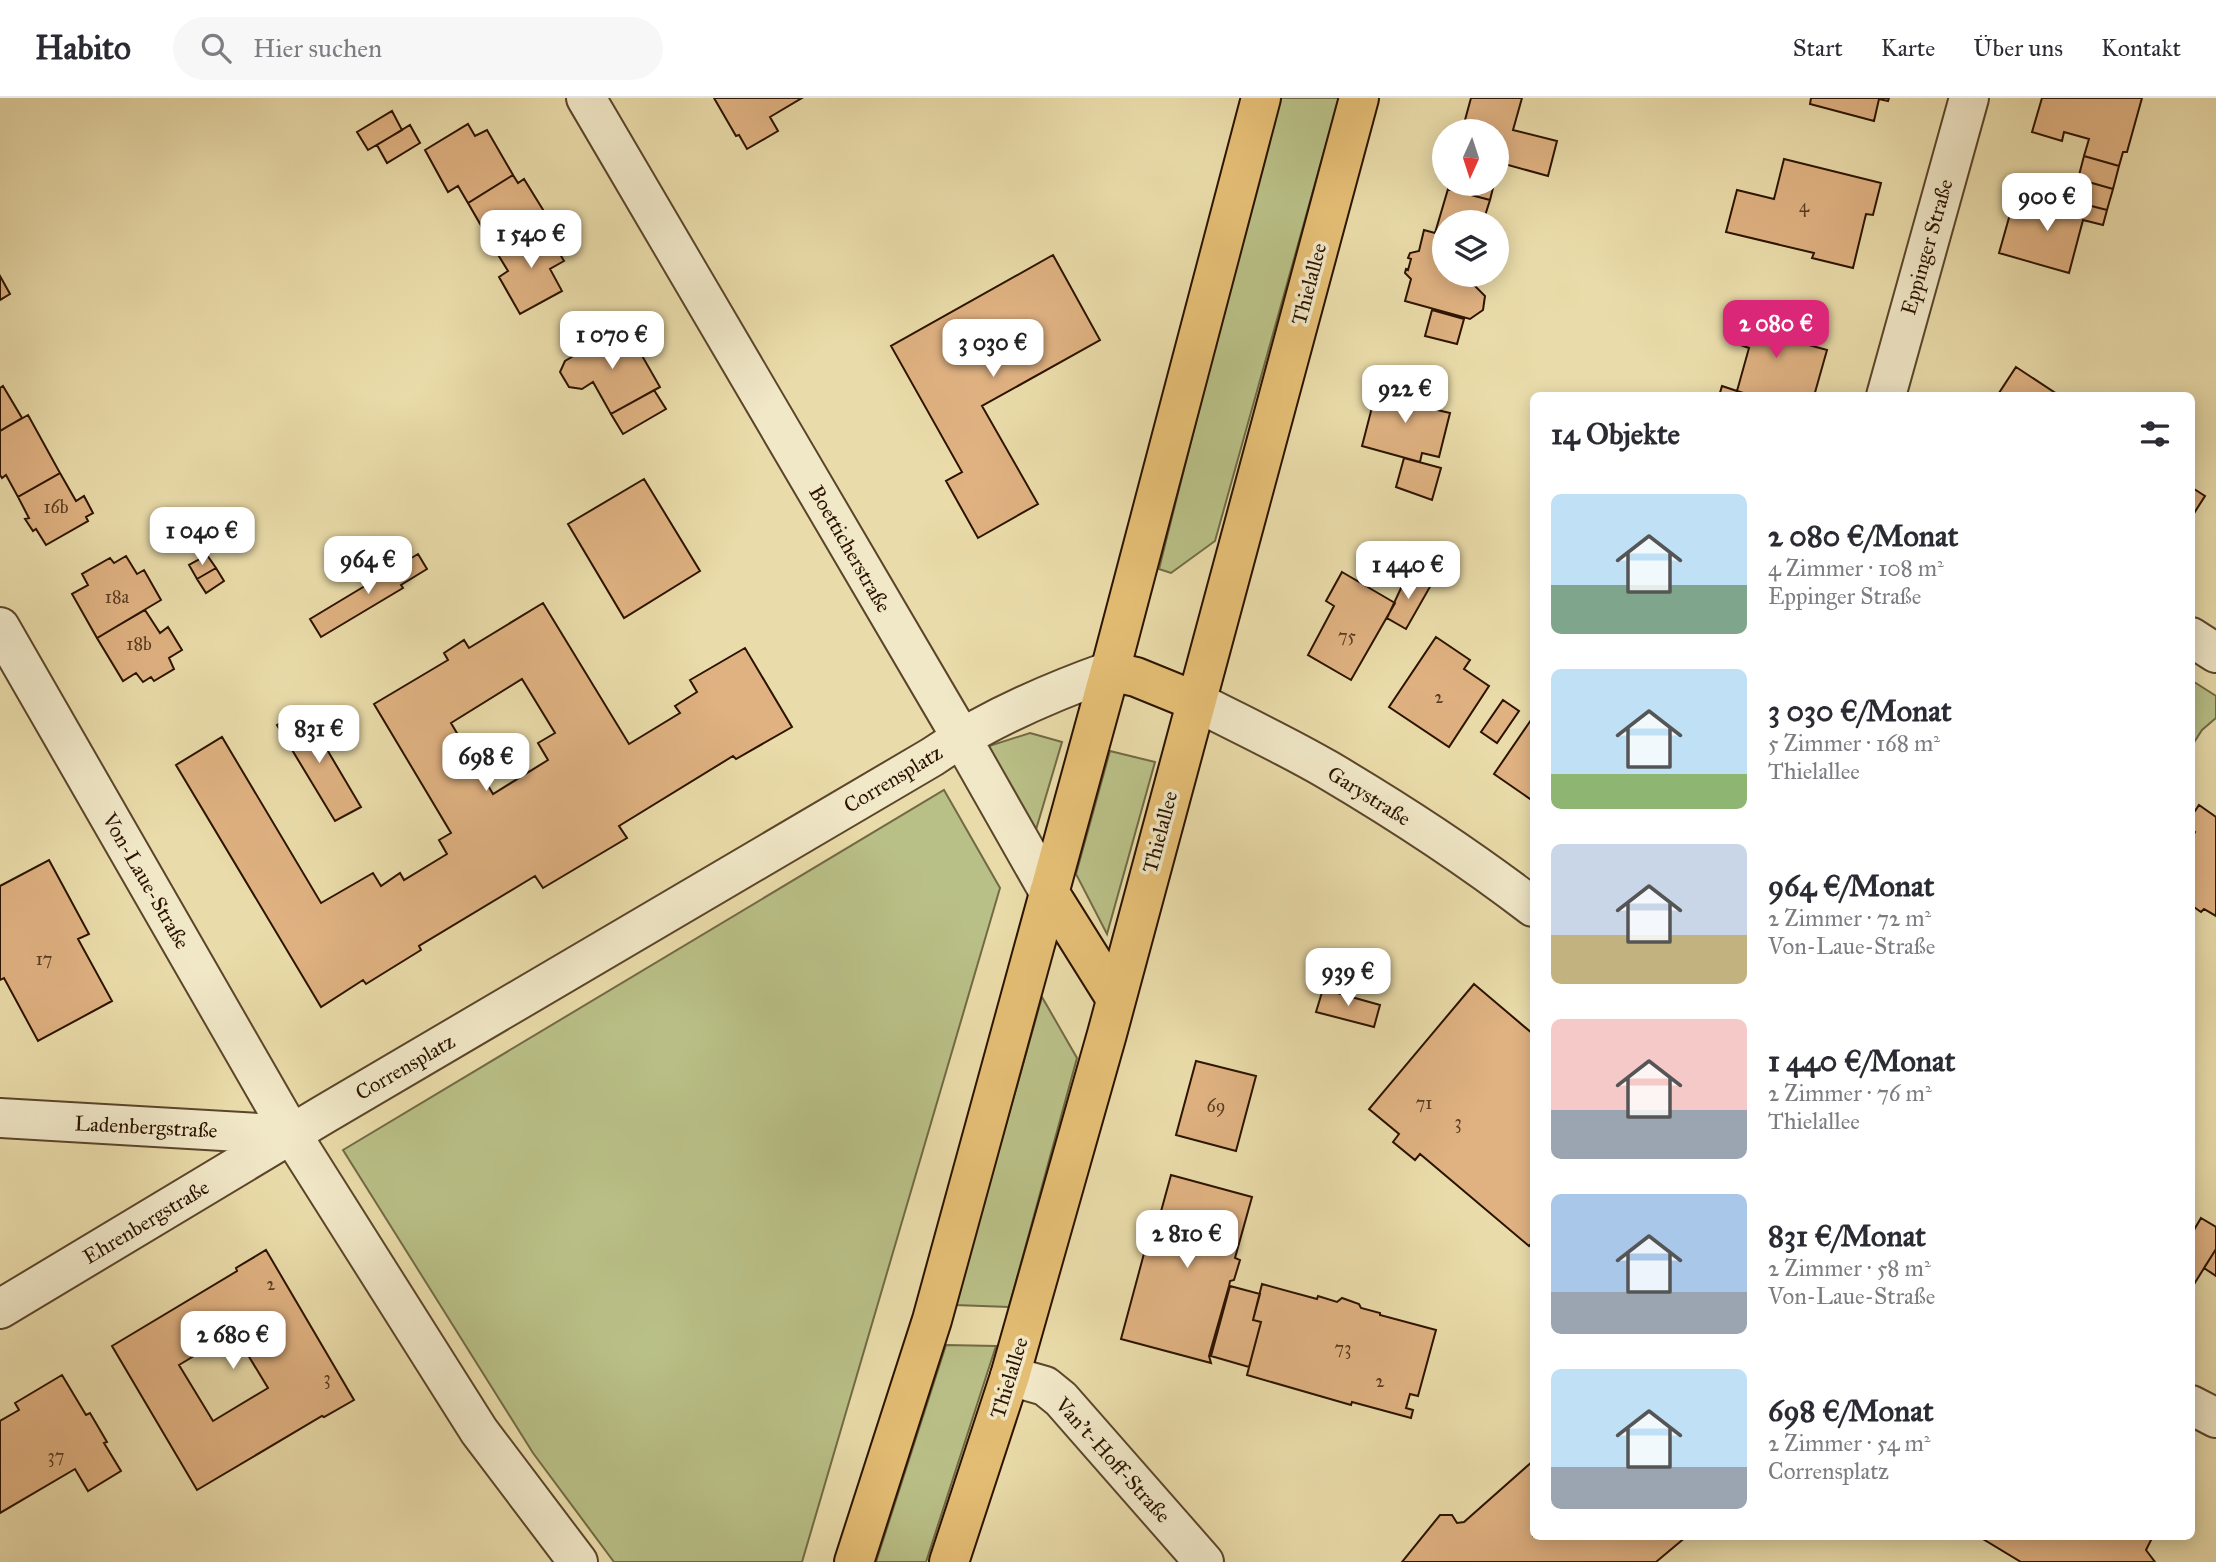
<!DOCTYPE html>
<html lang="de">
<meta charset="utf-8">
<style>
:root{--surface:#fff;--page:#f7f7f7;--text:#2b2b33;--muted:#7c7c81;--line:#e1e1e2;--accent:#db2777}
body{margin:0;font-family:"IM FELL Great Primer",serif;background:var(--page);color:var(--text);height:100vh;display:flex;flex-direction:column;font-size:26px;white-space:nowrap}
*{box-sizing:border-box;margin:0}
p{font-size:23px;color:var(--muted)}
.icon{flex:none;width:38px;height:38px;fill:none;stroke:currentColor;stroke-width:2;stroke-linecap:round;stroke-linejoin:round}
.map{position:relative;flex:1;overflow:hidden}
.sheet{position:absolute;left:1530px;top:294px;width:665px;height:1148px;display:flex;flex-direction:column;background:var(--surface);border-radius:10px;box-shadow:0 4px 18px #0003}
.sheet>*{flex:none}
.needle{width:46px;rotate:183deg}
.fabs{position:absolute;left:1432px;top:21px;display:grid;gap:14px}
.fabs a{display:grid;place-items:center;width:77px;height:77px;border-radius:50%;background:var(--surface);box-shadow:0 4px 18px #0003;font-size:35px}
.price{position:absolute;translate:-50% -60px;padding:0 16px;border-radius:14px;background:#fff;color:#222;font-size:23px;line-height:46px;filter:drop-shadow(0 2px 4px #0008)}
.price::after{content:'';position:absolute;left:50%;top:42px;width:21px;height:16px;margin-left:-10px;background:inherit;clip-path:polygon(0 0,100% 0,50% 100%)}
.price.active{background:var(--accent);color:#fff}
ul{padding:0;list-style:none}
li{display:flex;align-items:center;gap:21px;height:175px;padding:0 21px}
li span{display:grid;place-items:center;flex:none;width:196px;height:140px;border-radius:10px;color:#555}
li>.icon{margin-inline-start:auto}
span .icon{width:84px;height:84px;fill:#fffc;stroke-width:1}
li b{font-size:30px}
h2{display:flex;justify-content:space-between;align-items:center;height:84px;padding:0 21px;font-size:30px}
header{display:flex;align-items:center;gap:42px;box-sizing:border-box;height:98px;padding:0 35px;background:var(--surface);border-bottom:2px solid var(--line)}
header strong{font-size:33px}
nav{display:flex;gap:38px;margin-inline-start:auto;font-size:24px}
.search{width:490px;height:63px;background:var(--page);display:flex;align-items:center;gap:18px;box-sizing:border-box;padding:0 24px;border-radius:38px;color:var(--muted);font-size:26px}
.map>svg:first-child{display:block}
</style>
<header>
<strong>Habito</strong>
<div class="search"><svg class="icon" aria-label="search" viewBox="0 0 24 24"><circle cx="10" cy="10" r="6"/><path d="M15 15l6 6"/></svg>Hier suchen</div>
<nav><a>Start</a><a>Karte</a><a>Über uns</a><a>Kontakt</a></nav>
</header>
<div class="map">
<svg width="2216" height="1464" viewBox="0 0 2216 1464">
<rect width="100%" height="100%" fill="#eadcaa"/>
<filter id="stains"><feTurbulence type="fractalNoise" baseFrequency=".00286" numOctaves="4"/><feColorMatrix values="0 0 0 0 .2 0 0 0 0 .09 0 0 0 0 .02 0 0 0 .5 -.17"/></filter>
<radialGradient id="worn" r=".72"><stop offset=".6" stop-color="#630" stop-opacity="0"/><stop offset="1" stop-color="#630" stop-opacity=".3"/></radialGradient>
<!-- green -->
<path fill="#b9c087" stroke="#726a44" stroke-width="2" d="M1280,0H1339L1215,443L1171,475L1159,471L1253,96Z
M2191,582L2216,598V620L2202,632L2191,649Z
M1030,635L1062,644L1035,735L986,649Z
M1110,653L1155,664L1107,836L1076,776Z
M944,692L1000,790L802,1464H614L533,1355L343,1052Z
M1042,899L1077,960L1009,1209L955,1207Z
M946,1247L996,1248L926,1464H876Z"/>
<!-- building -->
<path fill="#e0b282" stroke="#2b1300" stroke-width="2" fill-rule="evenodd" d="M714,0H802L770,19L778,33L747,51L739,37L736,38Z
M1471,0H1522L1513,32L1557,43L1548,78L1501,65L1496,80V33H1462Z
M1811,0H1889L1888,3L1879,1L1874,23L1810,6Z
M2042,0H2142L2127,54H2123L2119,68L2084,58L2089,41L2064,34L2062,43L2032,34Z
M392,13L402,32L368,52L357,34Z
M468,26L475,38L487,32L513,77L468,105L458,88L448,94L425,52Z
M410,27L420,45L387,65L377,47Z
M2084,58L2119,68L2113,91L2078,81Z
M1784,61L1881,85L1873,117L1866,116L1853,170L1812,160L1814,155L1726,134L1737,92L1774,101Z
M513,77L518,85L524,81L545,115L539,120L543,127L497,155L468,105Z
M2078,81L2113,91L2107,112L2072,103Z
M1449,86H1494L1490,102L1448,91Z
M1448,91L1490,102L1483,124H1444V177H1477L1474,187L1485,198L1483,212L1470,221L1405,203L1411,181L1405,175L1406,171L1408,172L1411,161L1408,160L1410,155L1419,153L1424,132L1435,135Z
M2014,102L2069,116L2072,103L2107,112L2103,127L2083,122L2069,175L1999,155Z
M543,127L564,163L550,171L562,193L520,216L499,179L508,173L497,155Z
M1053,157L1100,242L982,308L1038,406L978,440L946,383L962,374L891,248Z
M0,178L10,196L0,202Z
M1432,212L1464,221L1457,246L1425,238Z
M1751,212L1780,221L1776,238L1827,252L1814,298H1753L1737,293L1749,250L1735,245L1743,217Z
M625,228L660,289L611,316L593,284L582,291L569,289L560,274L565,263Z
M2016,269L2060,298H1997Z
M1378,286L1436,301L1433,311L1450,315L1439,359L1422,355L1420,364L1362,348Z
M3,288L22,320L0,333V290Z
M1722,288L1737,293L1753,298H1719Z
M654,292L666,311L623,336L611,316Z
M28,317L60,375L18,399L6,377L2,380L0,377V333Z
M1404,360L1441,370L1432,402L1396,389Z
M60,375L76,403L84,398L93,415L86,419L88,423L46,447L36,431L33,433L25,421L29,420L18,399Z
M644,381L700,473L624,520L568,426Z
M2191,389L2205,398L2191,420Z
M418,456L427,471L401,487L403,490L321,539L310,521Z
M207,457L216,470L197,481L189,467Z
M126,458L137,476L144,472L161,502L97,540L72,496L88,487L82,476L110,460L114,465Z
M216,470L224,483L206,495L197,481Z
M1342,474L1395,505L1351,582L1308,557L1334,508L1326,503Z
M1408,475L1431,487L1406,531L1387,520Z
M543,505L629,646L680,615L675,608L697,594L690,582L745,550L792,629L736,661L733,658L619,728L627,740L543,790L535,778L419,848L421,852L366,886L363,882L321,909L176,667L222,639L321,805L373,775L381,788L400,775L404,782L447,756L439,742L451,735L374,606L448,562L444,555L464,542L469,550ZM522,581L555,635L538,645L548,662L493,696L451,625Z
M145,512L160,535L168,529L182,552L169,560L174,571L154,583L151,579L143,584L136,575L123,583L97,540Z
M1436,539L1470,562L1464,571L1489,588L1449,649L1389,609Z
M1503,602L1519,613L1497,645L1481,634Z
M303,611L361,709L335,723L277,627Z
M1531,622L1533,624V703L1494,676Z
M2199,707L2216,719V818L2204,811L2201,814L2191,807V741L2195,734L2191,731V719Z
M49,762L89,836L78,841L112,903L38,943L4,880L0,882V788Z
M1474,886L1533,936V1143L1529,1148L1420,1056L1415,1062L1393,1044L1399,1036L1369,1011Z
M1323,891L1380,907L1374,929L1316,914Z
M1196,963L1256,978L1236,1053L1176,1037Z
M1171,1077L1252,1099L1235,1160L1240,1162L1234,1182L1230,1183L1229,1188L1209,1258L1211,1265L1121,1241L1149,1137L1154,1139Z
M2201,1120L2216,1129V1151L2191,1191V1137Z
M2216,1151V1178L2204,1170Z
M266,1152L354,1302L324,1319L322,1318L197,1392L112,1248L237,1173L236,1170ZM234,1234L268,1290L213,1323L179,1267Z
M1262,1186L1317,1201L1318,1198L1337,1204L1342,1200L1359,1206L1361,1210L1380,1215V1217L1436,1232L1418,1298L1410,1296L1406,1310L1413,1312L1411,1320L1352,1304L1351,1307L1247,1277L1261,1224L1253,1222Z
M1230,1188L1260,1196L1253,1222L1261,1224L1249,1269L1211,1258Z
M62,1277L86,1317L90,1315L107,1344L104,1345L121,1373L88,1393L75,1371L0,1415V1323L19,1312L15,1305Z
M1533,1363V1438H1687L1656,1464H1402L1440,1417H1452L1457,1425L1464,1424Z
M1978,1438H2153L2146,1452L2155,1464H2021Z"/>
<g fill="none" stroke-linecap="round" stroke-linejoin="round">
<defs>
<path id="minor" d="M586,0L961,639L1049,794
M1886,298L1969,0
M0,529L292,1037L479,1333L578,1464
M2191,539L2216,555
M1195,603C1240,626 1285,647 1328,672C1399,714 1468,759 1533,809
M0,1020L292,1037
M0,1211L323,1017L932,659C986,622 1048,595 1110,573
M1010,1278L1045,1288L1061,1301L1204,1464
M2191,1307L2216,1320"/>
<path id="major" d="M1110,573L1136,579L1195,603
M1049,794L1116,901
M854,1464L932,1222L1110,573L1261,0
M949,1464L1010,1278L1107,936L1359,0"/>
</defs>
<!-- minor casing -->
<use href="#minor" stroke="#5b452a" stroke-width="42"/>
<!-- major casing -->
<use href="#major" stroke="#2b1300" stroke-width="42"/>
<!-- minor -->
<use href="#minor" stroke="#f1e8c8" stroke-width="38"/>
<!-- major -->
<use href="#major" stroke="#e5be75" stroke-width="38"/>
</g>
<g text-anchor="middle" stroke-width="7" stroke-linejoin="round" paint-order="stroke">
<!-- number labels -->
<g font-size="18" fill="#583b20">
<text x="1804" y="114">4</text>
<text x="56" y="415">16b</text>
<text x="117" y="505">18a</text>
<text x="1347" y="544">75</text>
<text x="139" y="552">18b</text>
<text x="1439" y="605">2</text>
<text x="44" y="867">17</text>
<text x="1424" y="1011">71</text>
<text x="1216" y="1014">69</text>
<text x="1458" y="1030">3</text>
<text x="271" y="1192">2</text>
<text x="1343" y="1256">73</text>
<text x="327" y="1286">3</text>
<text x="1380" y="1289">2</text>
<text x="56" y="1364">37</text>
</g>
<!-- street labels -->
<g font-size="21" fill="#2b1300" stroke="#f1e8c8">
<text transform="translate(1927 149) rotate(-74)" y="7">Eppinger Straße</text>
<text transform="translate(1309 186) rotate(-75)" y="7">Thielallee</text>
<text transform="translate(850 451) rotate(60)" y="7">Boetticherstraße</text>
<text transform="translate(893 681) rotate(-31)" y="7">Corrensplatz</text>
<text transform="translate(1369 698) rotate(32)" y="7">Garystraße</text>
<text transform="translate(1160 734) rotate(-75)" y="7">Thielallee</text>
<text transform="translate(146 783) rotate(60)" y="7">Von-Laue-Straße</text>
<text transform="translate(405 969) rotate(-30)" y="7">Corrensplatz</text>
<text transform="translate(146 1029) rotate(3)" y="7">Ladenbergstraße</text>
<text transform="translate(146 1124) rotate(-31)" y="7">Ehrenbergstraße</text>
<text transform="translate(1009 1280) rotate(-73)" y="7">Thielallee</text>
<text transform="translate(1113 1362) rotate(48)" y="7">Van't-Hoff-Straße</text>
</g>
</g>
<rect width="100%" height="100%" filter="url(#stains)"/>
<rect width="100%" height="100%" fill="url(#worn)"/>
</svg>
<div class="fabs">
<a><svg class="needle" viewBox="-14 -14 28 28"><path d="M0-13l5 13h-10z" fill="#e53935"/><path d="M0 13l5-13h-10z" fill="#7c7c81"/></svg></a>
<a><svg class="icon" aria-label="layers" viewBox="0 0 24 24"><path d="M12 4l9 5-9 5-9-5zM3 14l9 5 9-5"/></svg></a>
</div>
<b class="price" style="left:2047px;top:135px">900 €</b>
<b class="price" style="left:531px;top:172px">1 540 €</b>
<b class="price active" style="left:1776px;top:262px">2 080 €</b>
<b class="price" style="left:612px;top:273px">1 070 €</b>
<b class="price" style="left:993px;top:281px">3 030 €</b>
<b class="price" style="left:1405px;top:327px">922 €</b>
<b class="price" style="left:202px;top:469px">1 040 €</b>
<b class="price" style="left:368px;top:498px">964 €</b>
<b class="price" style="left:1408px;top:503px">1 440 €</b>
<b class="price" style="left:319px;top:667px">831 €</b>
<b class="price" style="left:486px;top:695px">698 €</b>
<b class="price" style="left:1348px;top:910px">939 €</b>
<b class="price" style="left:1187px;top:1172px">2 810 €</b>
<b class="price" style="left:233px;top:1273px">2 680 €</b>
<section class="sheet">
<h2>14 Objekte<svg class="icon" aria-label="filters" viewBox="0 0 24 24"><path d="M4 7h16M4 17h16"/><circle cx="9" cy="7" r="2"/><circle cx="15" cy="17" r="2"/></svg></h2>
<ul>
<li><span style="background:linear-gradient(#bfe0f5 65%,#7fa58c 0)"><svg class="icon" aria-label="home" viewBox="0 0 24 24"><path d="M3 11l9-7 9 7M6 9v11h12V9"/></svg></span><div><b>2 080 €/Monat</b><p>4 Zimmer · 108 m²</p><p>Eppinger Straße</p></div></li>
<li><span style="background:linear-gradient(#bfe0f5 75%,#8fb573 0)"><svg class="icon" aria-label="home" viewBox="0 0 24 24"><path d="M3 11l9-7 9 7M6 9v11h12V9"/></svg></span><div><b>3 030 €/Monat</b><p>5 Zimmer · 168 m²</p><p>Thielallee</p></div></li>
<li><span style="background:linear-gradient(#c9d6e8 65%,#c2b280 0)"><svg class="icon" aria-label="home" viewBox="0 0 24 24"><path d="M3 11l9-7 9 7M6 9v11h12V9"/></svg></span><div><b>964 €/Monat</b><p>2 Zimmer · 72 m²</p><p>Von-Laue-Straße</p></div></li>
<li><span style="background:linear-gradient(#f6c9c9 65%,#9aa5b1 0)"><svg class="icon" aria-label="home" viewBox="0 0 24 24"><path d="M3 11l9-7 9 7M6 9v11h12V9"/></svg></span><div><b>1 440 €/Monat</b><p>2 Zimmer · 76 m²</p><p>Thielallee</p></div></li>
<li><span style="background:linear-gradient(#a9c7e8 70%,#9aa5b1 0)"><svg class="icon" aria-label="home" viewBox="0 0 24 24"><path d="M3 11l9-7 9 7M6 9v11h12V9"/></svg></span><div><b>831 €/Monat</b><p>2 Zimmer · 58 m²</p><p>Von-Laue-Straße</p></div></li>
<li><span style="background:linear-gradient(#bfe0f5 70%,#9aa5b1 0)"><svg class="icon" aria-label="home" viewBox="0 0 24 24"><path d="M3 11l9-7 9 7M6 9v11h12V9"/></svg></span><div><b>698 €/Monat</b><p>2 Zimmer · 54 m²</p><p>Corrensplatz</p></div></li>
</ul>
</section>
</div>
